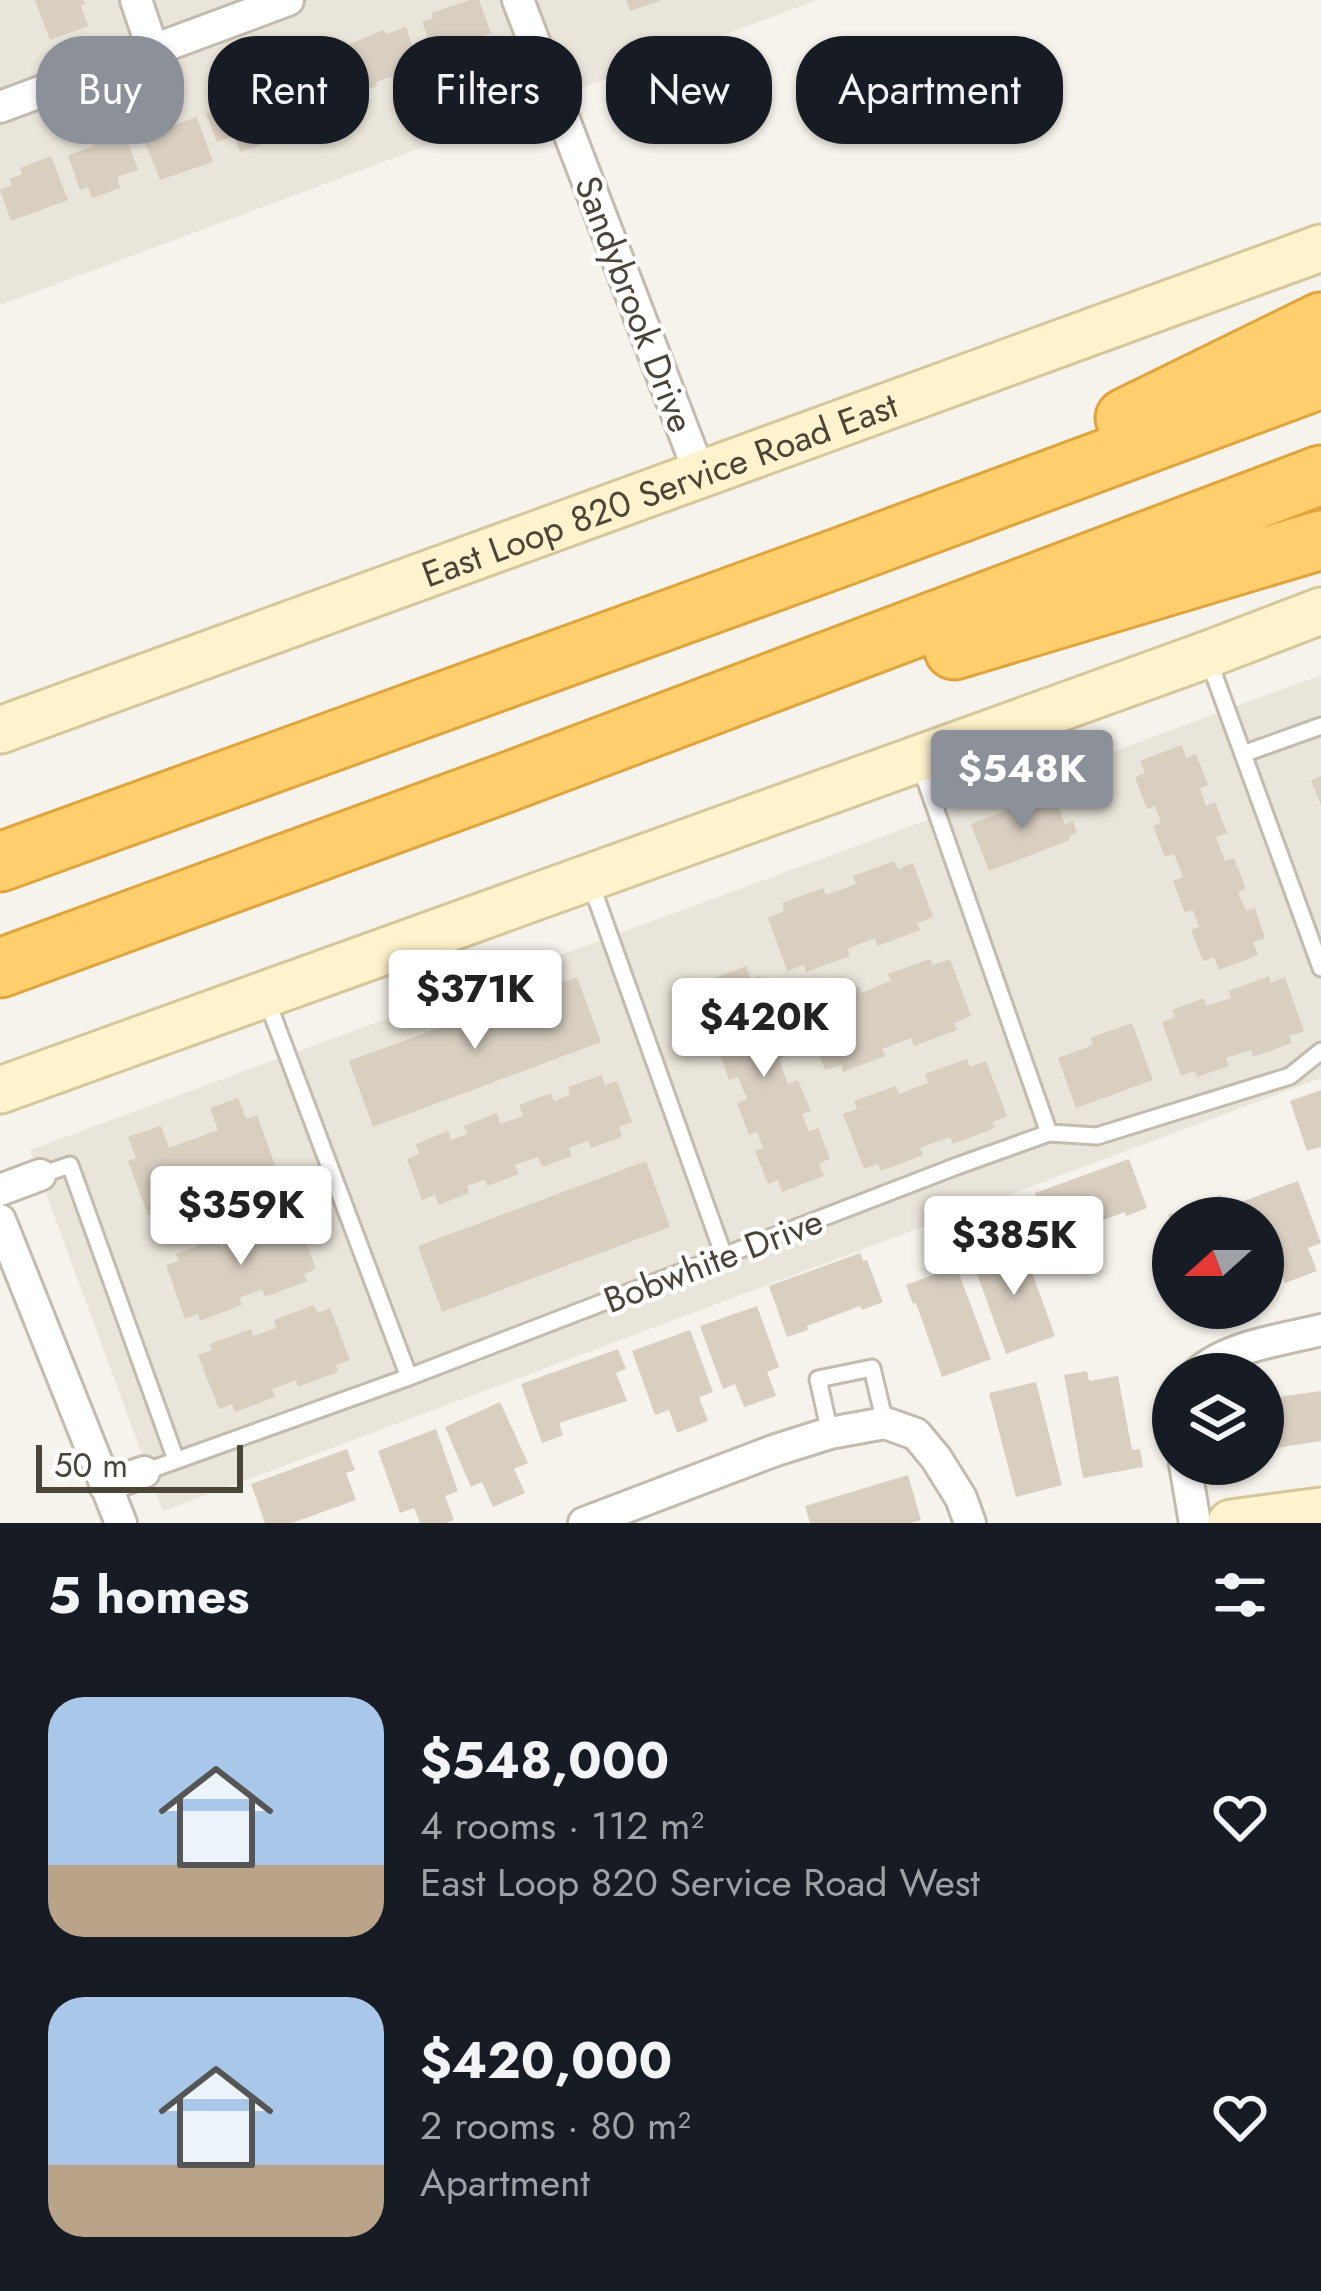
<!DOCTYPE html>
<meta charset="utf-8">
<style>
:root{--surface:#171b24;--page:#242831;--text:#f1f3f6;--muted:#9ea1a6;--accent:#8c9099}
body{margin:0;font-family:Jost,sans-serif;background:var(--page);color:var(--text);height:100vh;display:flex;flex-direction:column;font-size:45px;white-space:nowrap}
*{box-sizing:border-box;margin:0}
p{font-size:39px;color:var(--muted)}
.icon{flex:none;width:66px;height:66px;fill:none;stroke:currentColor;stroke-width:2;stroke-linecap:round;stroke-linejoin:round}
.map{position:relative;height:1523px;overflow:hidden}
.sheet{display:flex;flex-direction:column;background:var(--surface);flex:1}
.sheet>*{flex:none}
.banner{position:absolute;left:36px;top:36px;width:1251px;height:108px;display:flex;gap:24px}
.needle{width:78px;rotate:249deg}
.controls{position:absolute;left:1152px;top:1197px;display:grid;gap:24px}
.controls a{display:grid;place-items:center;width:132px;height:132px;border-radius:50%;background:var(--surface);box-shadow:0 3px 9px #0004;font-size:60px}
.scale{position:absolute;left:36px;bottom:30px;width:207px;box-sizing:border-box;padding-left:12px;border:6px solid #4b4439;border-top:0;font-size:33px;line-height:42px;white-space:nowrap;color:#4b4439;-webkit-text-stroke:9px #fff;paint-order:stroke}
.price{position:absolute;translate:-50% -102px;padding:0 27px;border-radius:12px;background:#fff;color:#222;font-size:39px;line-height:78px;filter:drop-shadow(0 3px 6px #0008)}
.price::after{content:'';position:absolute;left:50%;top:72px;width:36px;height:27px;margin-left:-18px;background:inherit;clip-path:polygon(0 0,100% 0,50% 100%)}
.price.selected{background:var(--accent);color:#fff}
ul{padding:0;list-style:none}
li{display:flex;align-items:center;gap:36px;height:300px;padding:0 48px}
li span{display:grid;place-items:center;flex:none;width:336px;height:240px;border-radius:36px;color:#555}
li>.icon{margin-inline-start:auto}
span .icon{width:144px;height:144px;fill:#fffc;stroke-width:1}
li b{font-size:51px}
h2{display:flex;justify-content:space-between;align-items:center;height:144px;padding:0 48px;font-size:51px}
.tag{padding:0 42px;border-radius:48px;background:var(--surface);box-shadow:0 3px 9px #0004;font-size:42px;line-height:108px}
.tag.selected{background:var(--accent);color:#fff}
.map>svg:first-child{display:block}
</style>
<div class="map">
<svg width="1321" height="1523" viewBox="0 0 1321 1523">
<rect width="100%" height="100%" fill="#f6f3ec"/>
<!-- residential -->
<path fill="#eae5da" d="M0,0H817L0,305Z
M1321,675V1078L163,1511L30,1150Z"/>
<!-- building -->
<path fill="#d8cfc1" d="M35,0H83L85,4L81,6L88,26L50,40Z
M470,0H479L491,33L434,54L422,22L433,18L431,13Z
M626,0H659V1L630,11Z
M406,27L420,66L376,82L377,86L363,91L347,45L384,30L386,34Z
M334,49L351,96L294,116L283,84L295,80L293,74L305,70L302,61Z
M265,79L279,116L256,125L262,144L240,152L234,136L217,142L206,114L223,107L216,92L245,81L247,87Z
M156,116L161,130L197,117L213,162L160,180L137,122Z
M123,127L138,170L117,177L120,188L92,198L88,187L80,190L68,155L94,146L92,138Z
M51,156L68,200L11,221L0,190L12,185L10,179L22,174L20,168Z
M1182,745L1186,758L1196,754L1208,785L1200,788L1206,806L1215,802L1227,833L1216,837L1225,861L1234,858L1246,889L1238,892L1246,911L1255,908L1265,938L1253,942L1258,955L1219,970L1214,957L1203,961L1191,930L1199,927L1193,910L1185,913L1173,881L1183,877L1174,854L1165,857L1153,826L1161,823L1155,806L1147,809L1135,777L1145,773L1140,761Z
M1321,776V805L1311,780Z
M1053,793L1065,824L1073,821L1077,833L1069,836L1070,840L989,871L971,824Z
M894,861L898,869L913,863L933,917L917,923L920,930L878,946L875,938L847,949L850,956L806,972L804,965L787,971L768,918L784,911L782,903L823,888L826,895L856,884L853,876Z
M930,959L933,965L950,959L971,1016L954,1023L957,1030L914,1046L911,1038L882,1049L885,1056L843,1072L841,1065L825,1070L804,1015L820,1010L817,1002L859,986L861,993L891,981L888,974Z
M746,966L751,979L760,976L771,1007L763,1010L769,1026L778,1023L790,1055L779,1059L788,1084L798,1080L811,1111L802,1114L809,1132L818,1128L830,1159L819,1163L824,1176L782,1192L778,1180L768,1184L755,1151L763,1148L757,1132L749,1135L737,1103L747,1099L738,1077L729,1080L717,1046L725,1043L719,1028L711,1031L699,999L709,995L704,982Z
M1269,976L1271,983L1285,977L1304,1031L1289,1036L1292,1043L1253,1057L1251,1050L1226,1058L1229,1066L1197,1077L1194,1071L1181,1076L1162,1022L1175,1017L1172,1010L1204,998L1207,1006L1231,998L1229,991Z
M577,977L601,1042L373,1127L349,1061Z
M1132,1023L1153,1080L1076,1108L1058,1058L1093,1045L1090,1038Z
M967,1059L970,1067L986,1061L1007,1116L992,1122L995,1128L953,1144L950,1137L920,1148L923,1155L881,1171L878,1164L864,1169L843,1114L857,1109L854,1101L896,1086L899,1094L928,1083L925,1074Z
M602,1075L605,1085L617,1081L632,1122L619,1127L622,1137L591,1148L588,1141L569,1148L572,1156L542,1167L538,1157L515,1165L519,1174L487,1186L485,1180L467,1186L469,1193L439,1205L435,1195L422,1200L407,1159L419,1154L416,1144L448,1131L451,1140L467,1134L464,1126L497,1113L500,1124L523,1116L519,1105L551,1093L554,1101L570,1095L568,1087Z
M1321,1090V1147L1307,1151L1290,1101Z
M238,1098L246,1119L257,1115L275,1165L267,1168L274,1188L243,1199L236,1181L202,1190L203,1193L187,1199L194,1218L179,1223L181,1229L165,1235L156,1212L148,1215L128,1161L136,1158L128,1137L161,1126L169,1148L218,1130L210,1108Z
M1129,1159L1147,1208L1126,1216L1125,1212L1068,1233L1070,1236L1053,1243L1035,1193Z
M646,1161L670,1227L442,1312L418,1246Z
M1298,1181L1321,1243L1308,1248L1317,1271L1285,1283L1276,1260L1263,1266V1218H1246L1241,1202Z
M1221,1195L1230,1218H1173V1228L1168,1215Z
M281,1214L284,1223L297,1218L316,1269L304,1274L307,1281L265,1297L262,1289L239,1298L242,1305L200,1321L198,1314L185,1319L166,1265L179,1261L176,1254L217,1239L220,1246L244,1237L240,1229Z
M1021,1242L1055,1336L1006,1354L972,1260Z
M860,1253L863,1261L867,1260L883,1302L862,1310L860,1306L807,1326L808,1330L787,1337L769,1286Z
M956,1266L991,1359L942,1377L916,1303L913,1304L906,1285Z
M314,1305L317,1313L330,1308L350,1360L336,1365L338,1372L298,1387L296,1380L272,1389L275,1397L235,1412L232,1404L219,1409L198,1355L212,1350L210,1344L251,1329L253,1336L276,1328L274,1320Z
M757,1306L779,1367L767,1372L776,1396L744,1407L735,1384L723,1389L700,1326Z
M690,1330L713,1392L699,1397L708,1421L677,1433L669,1410L655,1415L632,1351Z
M618,1349L626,1369L616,1373L627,1401L559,1423L563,1435L542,1443L521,1384Z
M1087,1371L1089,1381L1118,1376L1132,1450L1140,1449L1143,1467L1083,1478L1064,1375Z
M1036,1382L1062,1485L1016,1497L989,1393Z
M1321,1391V1441L1263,1450V1399Z
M500,1402L528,1463L514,1469L525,1493L493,1507L482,1482L471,1487L445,1427Z
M436,1429L458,1491L445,1496L454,1520L446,1523H420L414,1508L400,1513L378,1451Z
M347,1449L355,1470L346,1473L356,1500L292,1523H265L251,1484Z
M908,1475L921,1520L911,1523H810L805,1506Z"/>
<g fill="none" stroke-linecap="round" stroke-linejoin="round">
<defs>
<path id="lane" d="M1209,661L1321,968
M1243,754L1321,726
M919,762L1049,1133
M591,884L724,1256
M266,998L409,1377
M40,1175L70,1165L176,1460
M830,1433L818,1379L872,1368L885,1423
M144,1472L409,1377L957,1166L1049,1133L1097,1136L1290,1076L1321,1051"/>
<path id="street" d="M136,0L153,50
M518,0L700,474
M0,107L288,0
M0,1190L40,1175
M0,1220L121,1523
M1197,1374C1228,1346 1281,1340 1321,1330
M1185,1464L1195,1523
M105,1486L144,1472
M584,1523L776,1450L830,1433L885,1423L916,1434L936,1458L961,1498L970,1523"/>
<g id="secondary">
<path id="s1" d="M0,730L1321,248"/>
<path d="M0,1090L1206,655L1321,611"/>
<path d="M1231,1523L1321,1511"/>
</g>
<path id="highway" d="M1125,418L1321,322
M954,650L1321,540
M0,862L841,557L1321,379
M0,968L513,780L1321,475"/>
</defs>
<!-- lane casing -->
<use href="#lane" stroke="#c2bbae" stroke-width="21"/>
<!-- street casing -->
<use href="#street" stroke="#c2bbae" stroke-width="36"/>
<!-- secondary casing -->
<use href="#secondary" stroke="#d6c79b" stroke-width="51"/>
<!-- highway casing -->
<use href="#highway" stroke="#e0a43c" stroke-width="63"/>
<!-- lane -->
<use href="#lane" stroke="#fff" stroke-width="15"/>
<!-- street -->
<use href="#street" stroke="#fff" stroke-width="30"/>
<!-- secondary -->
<use href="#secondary" stroke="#fff3cd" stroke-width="45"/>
<!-- highway -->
<use href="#highway" stroke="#ffcf6e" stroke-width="57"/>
</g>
<g text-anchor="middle" stroke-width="9" stroke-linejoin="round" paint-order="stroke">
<!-- street labels -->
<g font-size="36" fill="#4b4439" stroke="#fff">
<text transform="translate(635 304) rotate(69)" y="13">Sandybrook Drive</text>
<text dy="13" stroke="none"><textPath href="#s1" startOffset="702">East Loop 820 Service Road East</textPath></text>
<text transform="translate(713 1260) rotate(-21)" y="13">Bobwhite Drive</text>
</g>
</g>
</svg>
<div class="controls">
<a><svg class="needle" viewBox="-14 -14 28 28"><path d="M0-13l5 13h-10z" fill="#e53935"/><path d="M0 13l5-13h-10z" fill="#9ea1a6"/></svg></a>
<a><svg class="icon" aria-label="layers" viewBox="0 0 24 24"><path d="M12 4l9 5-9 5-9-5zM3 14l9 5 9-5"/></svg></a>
</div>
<div class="scale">50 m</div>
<b class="price selected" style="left:1022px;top:832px">$548K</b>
<b class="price" style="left:475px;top:1052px">$371K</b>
<b class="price" style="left:764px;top:1080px">$420K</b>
<b class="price" style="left:241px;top:1268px">$359K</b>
<b class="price" style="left:1014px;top:1298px">$385K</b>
<div class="banner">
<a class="tag selected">Buy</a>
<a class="tag">Rent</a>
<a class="tag">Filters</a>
<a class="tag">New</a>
<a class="tag">Apartment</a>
</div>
</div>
<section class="sheet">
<h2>5 homes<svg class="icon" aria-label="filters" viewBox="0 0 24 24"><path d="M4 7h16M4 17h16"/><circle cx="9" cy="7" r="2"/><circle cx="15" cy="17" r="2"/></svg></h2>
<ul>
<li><span style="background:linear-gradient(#a9c7e8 70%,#b9a48a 0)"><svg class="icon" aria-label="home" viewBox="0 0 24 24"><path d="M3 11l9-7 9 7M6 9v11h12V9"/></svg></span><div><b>$548,000</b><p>4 rooms · 112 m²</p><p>East Loop 820 Service Road West</p></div><svg class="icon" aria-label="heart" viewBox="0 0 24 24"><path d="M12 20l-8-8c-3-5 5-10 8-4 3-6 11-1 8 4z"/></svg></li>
<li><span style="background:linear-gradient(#a9c7e8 70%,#b9a48a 0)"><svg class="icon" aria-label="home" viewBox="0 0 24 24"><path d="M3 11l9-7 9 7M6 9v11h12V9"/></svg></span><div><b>$420,000</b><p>2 rooms · 80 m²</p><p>Apartment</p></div><svg class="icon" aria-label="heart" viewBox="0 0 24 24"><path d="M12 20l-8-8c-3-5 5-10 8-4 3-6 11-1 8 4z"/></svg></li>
</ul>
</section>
